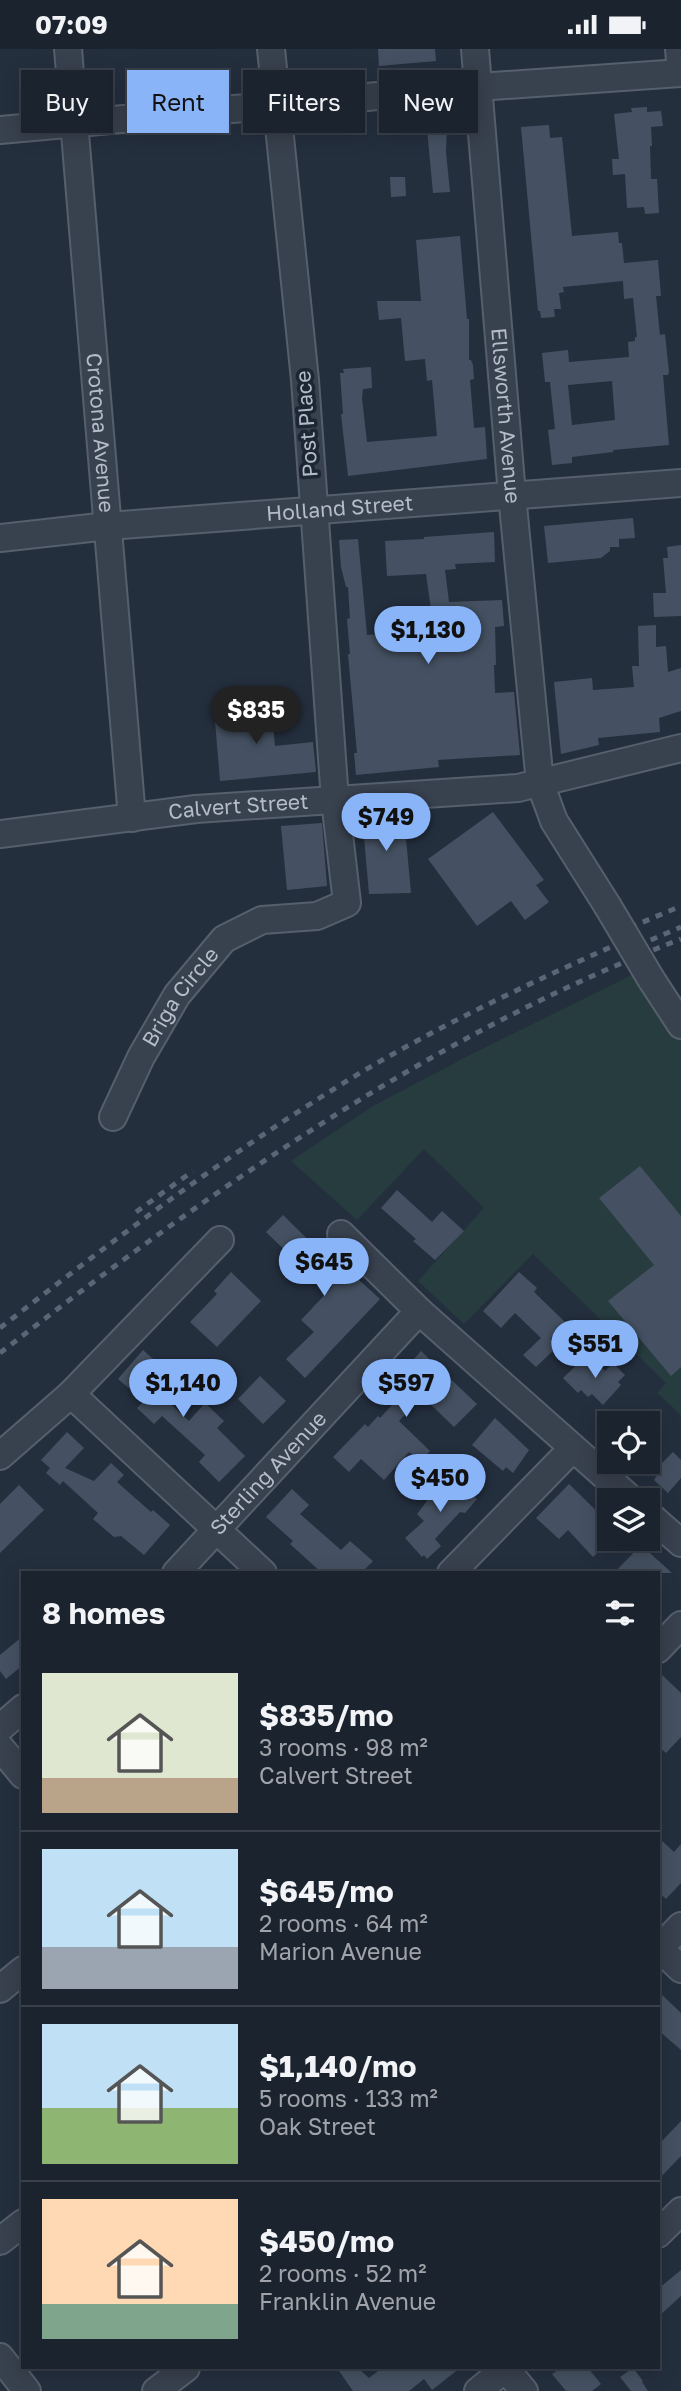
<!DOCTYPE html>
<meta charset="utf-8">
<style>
:root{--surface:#1b232e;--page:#242b36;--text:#f1f3f6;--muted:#a0a4aa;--line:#39404a;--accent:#8ab4f8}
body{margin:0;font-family:"Golos Text",sans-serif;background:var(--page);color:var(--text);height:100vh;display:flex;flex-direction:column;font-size:26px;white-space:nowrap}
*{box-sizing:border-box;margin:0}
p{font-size:23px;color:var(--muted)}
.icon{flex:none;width:38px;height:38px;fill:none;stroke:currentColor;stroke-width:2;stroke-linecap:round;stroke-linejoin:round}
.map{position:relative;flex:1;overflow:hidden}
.drawer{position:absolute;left:21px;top:1522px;width:639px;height:798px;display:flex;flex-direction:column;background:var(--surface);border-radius:0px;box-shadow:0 4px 18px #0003,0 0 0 2px var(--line)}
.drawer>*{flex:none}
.hud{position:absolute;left:21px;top:21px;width:640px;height:63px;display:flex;gap:14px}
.tools{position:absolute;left:597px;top:1362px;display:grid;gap:14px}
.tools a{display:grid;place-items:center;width:63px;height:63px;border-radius:0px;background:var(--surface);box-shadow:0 4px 18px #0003,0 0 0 2px var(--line);font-size:35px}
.price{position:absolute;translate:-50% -60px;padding:0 16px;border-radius:24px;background:var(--accent);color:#111;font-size:23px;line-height:46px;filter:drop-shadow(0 2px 4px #0008)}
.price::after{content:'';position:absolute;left:50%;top:42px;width:21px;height:16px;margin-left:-10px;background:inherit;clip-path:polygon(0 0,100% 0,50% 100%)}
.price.active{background:#222;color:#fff}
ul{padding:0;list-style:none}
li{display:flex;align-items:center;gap:21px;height:175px;padding:0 21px}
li+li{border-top:2px solid var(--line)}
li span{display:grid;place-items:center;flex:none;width:196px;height:140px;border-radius:0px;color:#555}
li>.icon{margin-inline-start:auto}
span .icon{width:84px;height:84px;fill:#fffc;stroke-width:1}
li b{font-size:30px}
h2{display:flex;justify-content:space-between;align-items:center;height:84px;padding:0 21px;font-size:30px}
.chip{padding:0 24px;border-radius:0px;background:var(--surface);box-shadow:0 4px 18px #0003,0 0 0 2px var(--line);font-size:24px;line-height:63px}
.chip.active{background:var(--accent);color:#111}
.status{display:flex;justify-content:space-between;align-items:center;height:49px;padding:0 35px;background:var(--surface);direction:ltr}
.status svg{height:19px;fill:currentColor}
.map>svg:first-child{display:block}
</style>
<div class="status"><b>07:09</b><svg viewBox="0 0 49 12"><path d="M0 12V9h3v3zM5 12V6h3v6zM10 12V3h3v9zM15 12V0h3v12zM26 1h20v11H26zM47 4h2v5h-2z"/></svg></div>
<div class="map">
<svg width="681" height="2342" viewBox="0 0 681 2342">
<rect width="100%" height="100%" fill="#242f3e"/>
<!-- green -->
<path fill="#263c3f" d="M640,922L681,983V1366L657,1344L666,1334L533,1205L464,1275L418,1232L484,1159L424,1100L357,1171L291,1112L373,1057L470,1006Z"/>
<!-- building -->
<path fill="#455162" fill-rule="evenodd" d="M378,0H435L436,12L379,17Z
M647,58V63L661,62L663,77L651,78L652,97H650L651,130H657L659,164L645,165L644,158L627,159L625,125L613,126L612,110H619L614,65L632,63L631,59Z
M549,76L550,89L562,88L572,187L618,183L619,194H622L624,214L658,211L661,247H656L660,286L665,285L669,323L668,326H663L669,396L613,401V403L572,408V414L552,416L548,381L555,380L550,333H545L542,304L568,301L569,313L629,308L628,293L635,292V288H637L633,249L624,250L623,232L563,238L564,243L559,244L561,260H554L555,268L541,269L540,262H538L521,78ZM612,332L615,371L572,376L568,336Z
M447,79L446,103L450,143L433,144L427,80Z
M390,128H405L406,147L391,148Z
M460,187L467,270H469V311H471L473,316L474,330L470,331L474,379L485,378L487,410L348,427L341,365H343L340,324H344L343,320L371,318L372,339L363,340L362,349L367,393L437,387L432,331L427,332L425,310L405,312L401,269L379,271L377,252H421L416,191Z
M633,469L635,489L619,490V498H610V502L601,509L548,514L544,477Z
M494,483L495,513L455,515L456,520L445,521L449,553L502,551L504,577L495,578L496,616H494L495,644L514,643L520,706L438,711L439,718L356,726L354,704H357L348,605H350L347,570L350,569L348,538H346L341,518L339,491L358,490L367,586L389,584V580L433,574L426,525L387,527L385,492L424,490V488Z
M681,496V567L654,568L653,544H666L663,509H668L667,498Z
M656,576V598L666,597L668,623L681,619V662L659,669L660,683L598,689L599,696L561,705L554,633L592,629L593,641L634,638L632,617H639L638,577Z
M271,654L275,697L313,693L316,723L220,732L214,660Z
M397,763L404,768L411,844L369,845L362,765Z
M493,763L544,831L536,836L549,853L525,871L511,852L477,877L428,810Z
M322,774L327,837L287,841L281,777Z
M640,1117L681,1167V1318L671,1327L608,1252L654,1216L599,1149Z
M397,1141L432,1173L442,1162L464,1182L435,1211L413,1192L416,1190L381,1159Z
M283,1166L333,1215L337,1211L380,1250L305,1329L286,1310L314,1283L301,1271L332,1238L308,1216L304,1220L266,1183Z
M231,1223L261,1252L217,1298L190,1273L217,1245L214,1242Z
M519,1223L537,1239L534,1243L566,1274L550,1290L558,1297L536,1318L523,1306L541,1289L515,1264L501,1279L483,1262Z
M143,1301L161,1317L147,1333L189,1372L205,1354L224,1372L217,1379L245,1407L219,1433L199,1413L205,1406L162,1367L154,1375L137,1359L144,1352L118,1330Z
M421,1302L477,1355L454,1378L422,1347L399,1372L430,1402L420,1413L409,1403L384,1431L361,1410L349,1423L333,1408L365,1375L368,1378L378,1367L380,1369L404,1343L393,1334Z
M586,1307L599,1320L601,1318L605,1322L613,1314L625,1326L618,1333L621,1336L603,1356L592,1345L588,1348L581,1341L578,1344L563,1329Z
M260,1327L286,1352L263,1375L238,1350Z
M495,1369L529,1401L513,1424L506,1418L503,1422L472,1396Z
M67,1383L84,1399L65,1419L94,1432L111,1414L124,1426L117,1433L151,1463L153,1461L170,1476L144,1506L121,1487L114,1488L93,1470L98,1464L63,1432L60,1436L46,1424L50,1419L41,1411Z
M673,1403L681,1411V1429L668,1444L654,1431L658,1425L654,1422Z
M450,1422L463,1434L461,1437L477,1450L465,1464L460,1463L435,1490L441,1497L427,1510L424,1506L422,1508L405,1489L424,1472L417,1465Z
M569,1435L609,1474V1492L593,1508L568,1481L559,1490L536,1469Z
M19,1436L44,1461L0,1504V1455Z
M292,1440L309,1456L300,1465L341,1501L350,1492L373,1512L361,1524H322L290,1495L293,1492L266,1468Z
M641,1496L672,1524H614Z
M23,1587V1616L6,1630L0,1622V1606Z
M658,1622L681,1644V1688L666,1704L658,1697Z
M658,1788L674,1803L681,1795V1834L666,1850L658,1843Z
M658,1942L681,1964V2001L658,1981Z
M681,2072V2107L658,2131V2096Z
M681,2221V2247L658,2268V2240Z
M337,2319H358L369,2329L382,2319H460L432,2341L424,2330L409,2342H353Z
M561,2319H588L601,2335L592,2342H566L552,2325Z
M633,2319L643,2332L642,2333L648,2342H631L620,2328Z"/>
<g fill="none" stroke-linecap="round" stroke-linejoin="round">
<defs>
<g id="minor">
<path id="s1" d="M68,0L132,769"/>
<path id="s2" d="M475,0L512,446L540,734L554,772L607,856"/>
<path d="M679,0L681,23"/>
<path d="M0,81L478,38L681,24"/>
<path id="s3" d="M0,489L108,477L681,434"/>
<path id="s4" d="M0,785L196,760L518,739L681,699"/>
<path d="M651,930L681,976"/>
<path id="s5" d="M113,1068L141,1008L177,946L224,890L262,871L317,867L347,854L335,751L305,331L271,0"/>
<path d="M341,1185L419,1262L632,1451"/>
<path d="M71,1345L263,1524"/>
<path d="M0,1407L71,1345L220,1191"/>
<path d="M648,1465L681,1494"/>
<path id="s6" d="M176,1524L419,1262"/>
<path d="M451,1524L573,1399"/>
<path d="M658,1600L681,1576"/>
<path d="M0,1679L23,1659"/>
<path d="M0,1698L23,1726"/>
<path d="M658,1898L681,1920"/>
<path d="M658,1901L681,1877"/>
<path d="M0,1940L23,1921"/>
<path d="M658,2185L681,2162"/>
<path d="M0,2192L23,2174"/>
<path d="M0,2308L27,2342"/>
<path d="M505,2319L524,2342"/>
<path d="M156,2342L186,2319"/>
<path d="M478,2342L506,2319"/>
</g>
</defs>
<!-- minor casing -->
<use href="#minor" stroke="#565f6c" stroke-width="30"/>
<!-- minor -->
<use href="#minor" stroke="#38414e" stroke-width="26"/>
<!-- rail -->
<path stroke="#5a6575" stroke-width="5" stroke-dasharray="7 7" stroke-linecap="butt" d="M617,884L681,857
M625,902L681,878
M136,1163L193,1122
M0,1279C116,1189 234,1100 360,1024C448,972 542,928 636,887
M0,1304C211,1141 431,986 681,890"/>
<defs>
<path id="minor-bridge" d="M607,856L651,930"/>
</defs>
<!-- minor-bridge casing -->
<use href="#minor-bridge" stroke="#565f6c" stroke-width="30" stroke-linecap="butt"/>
<!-- minor-bridge -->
<use href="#minor-bridge" stroke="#38414e" stroke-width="26"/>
</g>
<g text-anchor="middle" stroke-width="7" stroke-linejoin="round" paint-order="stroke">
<!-- street labels -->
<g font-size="21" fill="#b4bcc9" stroke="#1d2633">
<text dy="7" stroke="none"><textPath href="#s2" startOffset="368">Ellsworth Avenue</textPath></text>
<text transform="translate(307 375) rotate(-94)" y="7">Post Place</text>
<text dy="7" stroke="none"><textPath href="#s1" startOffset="385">Crotona Avenue</textPath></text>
<text dy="7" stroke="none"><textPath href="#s3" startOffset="341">Holland Street</textPath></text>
<text dy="7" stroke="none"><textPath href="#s4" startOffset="240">Calvert Street</textPath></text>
<text dy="7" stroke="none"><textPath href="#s5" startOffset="138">Briga Circle</textPath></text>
<text dy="7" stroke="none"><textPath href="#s6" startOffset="136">Sterling Avenue</textPath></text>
</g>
</g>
</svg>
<div class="tools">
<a><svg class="icon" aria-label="locate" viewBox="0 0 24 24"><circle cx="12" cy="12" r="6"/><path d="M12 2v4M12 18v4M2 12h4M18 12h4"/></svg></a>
<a><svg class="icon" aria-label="layers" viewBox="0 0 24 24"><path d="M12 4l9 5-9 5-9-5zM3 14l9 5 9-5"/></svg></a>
</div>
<b class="price" style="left:428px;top:617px">$1,130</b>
<b class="price active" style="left:256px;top:697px">$835</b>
<b class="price" style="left:386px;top:804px">$749</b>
<b class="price" style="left:324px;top:1249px">$645</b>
<b class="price" style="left:595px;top:1331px">$551</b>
<b class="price" style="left:183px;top:1370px">$1,140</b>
<b class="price" style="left:406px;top:1370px">$597</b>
<b class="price" style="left:440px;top:1465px">$450</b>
<div class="hud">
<a class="chip">Buy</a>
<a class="chip active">Rent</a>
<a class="chip">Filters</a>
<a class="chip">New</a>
</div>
<section class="drawer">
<h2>8 homes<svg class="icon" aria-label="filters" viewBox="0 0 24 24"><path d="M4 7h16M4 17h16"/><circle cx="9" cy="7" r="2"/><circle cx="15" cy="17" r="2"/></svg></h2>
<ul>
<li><span style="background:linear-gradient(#dfe7d0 75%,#b9a48a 0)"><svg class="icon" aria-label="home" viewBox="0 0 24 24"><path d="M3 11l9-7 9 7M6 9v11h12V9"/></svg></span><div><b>$835/mo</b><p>3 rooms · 98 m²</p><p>Calvert Street</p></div></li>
<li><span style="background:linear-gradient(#bfe0f5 70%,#9aa5b1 0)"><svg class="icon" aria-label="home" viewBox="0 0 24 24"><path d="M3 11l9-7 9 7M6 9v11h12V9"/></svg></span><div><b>$645/mo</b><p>2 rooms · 64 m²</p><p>Marion Avenue</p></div></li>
<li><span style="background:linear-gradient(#bfe0f5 60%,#8fb573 0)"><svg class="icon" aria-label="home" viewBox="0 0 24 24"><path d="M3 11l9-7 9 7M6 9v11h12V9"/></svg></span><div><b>$1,140/mo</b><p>5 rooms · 133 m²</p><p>Oak Street</p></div></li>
<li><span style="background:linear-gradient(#ffd9b3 75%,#7fa58c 0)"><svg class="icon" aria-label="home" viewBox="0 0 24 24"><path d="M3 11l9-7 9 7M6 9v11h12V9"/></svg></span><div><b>$450/mo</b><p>2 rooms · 52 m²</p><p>Franklin Avenue</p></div></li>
</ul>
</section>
</div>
